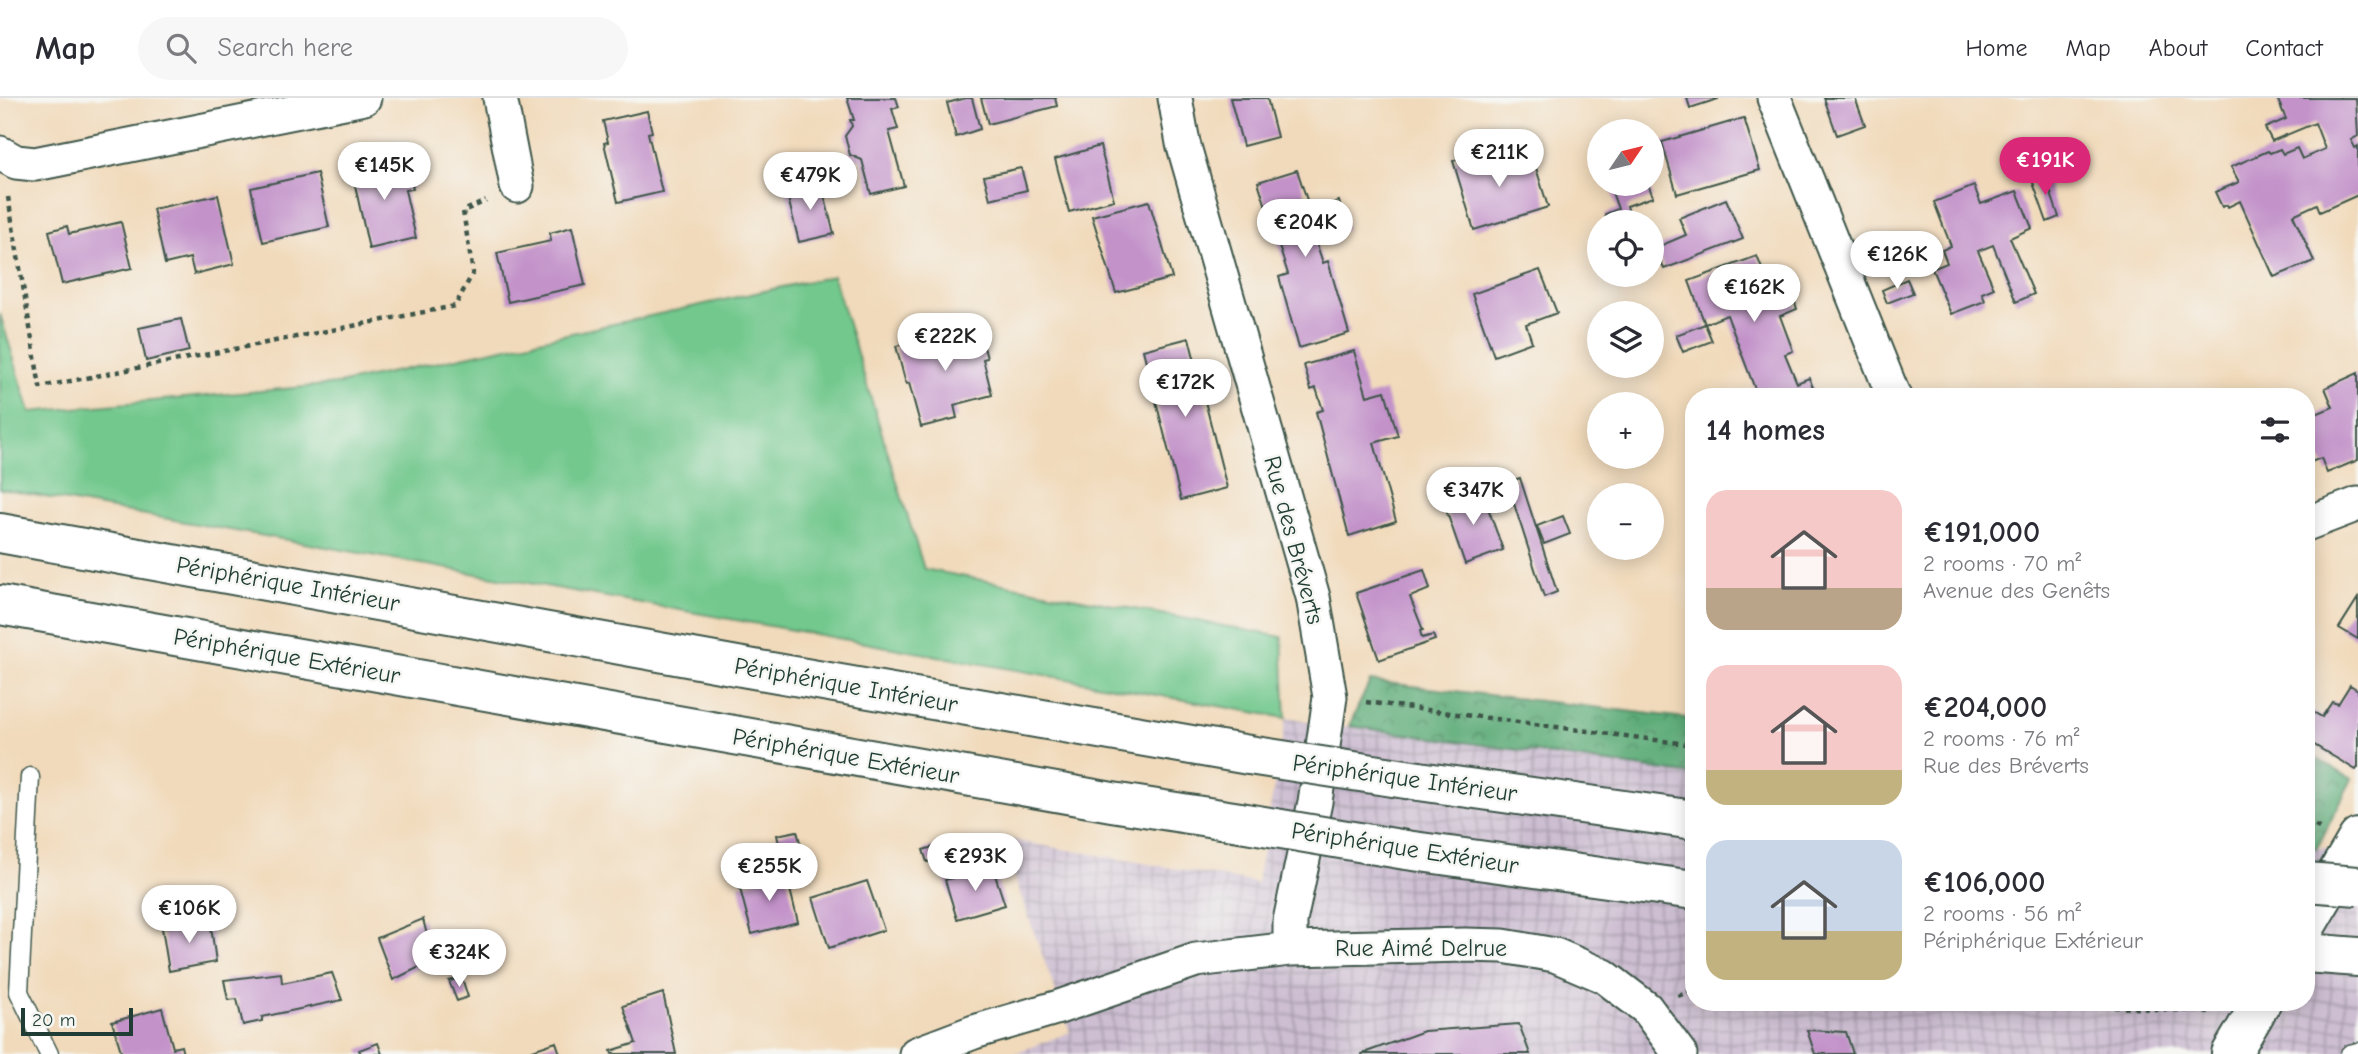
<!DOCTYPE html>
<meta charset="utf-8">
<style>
:root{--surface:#fff;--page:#f7f7f7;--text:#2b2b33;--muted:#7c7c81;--line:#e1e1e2;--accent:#db2777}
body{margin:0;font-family:"Comic Neue",sans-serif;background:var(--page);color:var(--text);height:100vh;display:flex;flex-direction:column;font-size:26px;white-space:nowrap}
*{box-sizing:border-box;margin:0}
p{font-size:23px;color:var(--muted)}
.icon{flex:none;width:38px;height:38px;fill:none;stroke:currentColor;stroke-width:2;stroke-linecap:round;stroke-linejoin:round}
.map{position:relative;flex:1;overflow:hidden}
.sheet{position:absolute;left:1685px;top:290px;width:630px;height:623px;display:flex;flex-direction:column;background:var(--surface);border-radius:28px;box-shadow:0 4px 18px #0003}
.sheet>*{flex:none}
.needle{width:46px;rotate:55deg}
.tools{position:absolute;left:1587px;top:21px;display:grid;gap:14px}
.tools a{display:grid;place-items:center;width:77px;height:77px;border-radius:50%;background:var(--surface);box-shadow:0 4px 18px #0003;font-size:35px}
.scale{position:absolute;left:21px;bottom:18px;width:112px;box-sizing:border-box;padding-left:7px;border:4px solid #1f3d34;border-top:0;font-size:19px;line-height:24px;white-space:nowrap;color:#1f3d34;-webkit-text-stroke:5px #f6f6f2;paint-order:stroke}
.price{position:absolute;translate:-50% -60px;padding:0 16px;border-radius:24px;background:#fff;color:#222;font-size:23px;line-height:46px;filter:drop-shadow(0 2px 4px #0008)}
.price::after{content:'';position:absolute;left:50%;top:42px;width:21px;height:16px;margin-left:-10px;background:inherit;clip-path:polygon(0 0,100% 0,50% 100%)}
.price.current{background:var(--accent);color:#fff}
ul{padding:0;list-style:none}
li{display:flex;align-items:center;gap:21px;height:175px;padding:0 21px}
li span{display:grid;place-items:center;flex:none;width:196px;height:140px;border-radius:21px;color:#555}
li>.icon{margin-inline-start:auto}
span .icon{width:84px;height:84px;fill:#fffc;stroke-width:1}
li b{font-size:30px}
h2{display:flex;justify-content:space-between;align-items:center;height:84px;padding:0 21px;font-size:30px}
header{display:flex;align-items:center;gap:42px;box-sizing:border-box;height:98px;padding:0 35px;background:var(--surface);border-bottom:2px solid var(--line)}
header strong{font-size:33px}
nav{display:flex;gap:38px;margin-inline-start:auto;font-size:24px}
.search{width:490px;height:63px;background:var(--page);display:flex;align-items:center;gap:18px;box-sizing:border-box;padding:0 24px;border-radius:38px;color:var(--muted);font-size:26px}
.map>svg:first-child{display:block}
</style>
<header>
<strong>Map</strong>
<div class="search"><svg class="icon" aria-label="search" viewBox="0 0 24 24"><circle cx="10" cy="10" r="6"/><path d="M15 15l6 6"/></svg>Search here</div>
<nav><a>Home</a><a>Map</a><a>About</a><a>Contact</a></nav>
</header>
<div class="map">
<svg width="2358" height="956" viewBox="0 0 2358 956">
<defs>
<pattern id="industrial-grid" width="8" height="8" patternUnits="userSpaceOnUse" patternTransform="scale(1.75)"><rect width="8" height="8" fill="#cdbed2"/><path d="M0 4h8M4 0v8" fill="none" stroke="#a69cab"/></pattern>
<pattern id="forest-crowns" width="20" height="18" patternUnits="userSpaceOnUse" patternTransform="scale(1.75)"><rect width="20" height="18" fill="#5dac78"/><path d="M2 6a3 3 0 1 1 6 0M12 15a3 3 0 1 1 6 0" fill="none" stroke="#4c8d63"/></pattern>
</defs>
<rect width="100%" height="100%" fill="#f6f6f2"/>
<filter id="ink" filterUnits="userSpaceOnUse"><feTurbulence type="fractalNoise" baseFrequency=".0143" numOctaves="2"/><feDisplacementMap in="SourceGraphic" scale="14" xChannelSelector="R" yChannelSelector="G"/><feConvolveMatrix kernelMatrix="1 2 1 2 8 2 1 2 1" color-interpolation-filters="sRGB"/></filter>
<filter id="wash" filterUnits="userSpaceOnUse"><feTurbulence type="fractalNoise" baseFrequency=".00686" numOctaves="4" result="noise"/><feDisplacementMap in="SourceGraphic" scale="28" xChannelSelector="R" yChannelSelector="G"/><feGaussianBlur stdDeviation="1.57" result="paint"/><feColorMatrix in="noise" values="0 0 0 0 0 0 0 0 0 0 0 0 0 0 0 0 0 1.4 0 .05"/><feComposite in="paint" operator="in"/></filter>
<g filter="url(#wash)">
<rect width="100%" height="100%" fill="#f1dabb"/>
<!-- industrial -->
<path fill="url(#industrial-grid)" d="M1286,620L1694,677V905H2306L2307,749L2358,754V956H1013L1070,934L1000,740L1257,785Z"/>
<!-- green -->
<path fill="#72c88d" stroke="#488260" stroke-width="2" d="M833,178L924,471L1282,539L1286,620L0,391V216L30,314L338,286Z"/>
<!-- forest -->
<path fill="url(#forest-crowns)" stroke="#3e7456" stroke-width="2" d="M1370,583L1694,621V677L1349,628Z
M2307,655L2352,681L2317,750L2307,749Z"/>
<g id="blocks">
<!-- building -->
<path fill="#c292c9" d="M847,0H896L899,9L892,11L898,31L889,33L904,88L871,96L862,62L850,57L845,38L852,28L850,22H854Z
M966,0H972L980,31L956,39L947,5Z
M981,0H1055L1057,8L988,26Z
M1230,0H1267L1277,39L1243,48Z
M1687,0H1718V1L1690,10Z
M1824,0H1855L1865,27L1837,37Z
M2277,0H2356L2358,38L2351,42L2355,50L2358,48V97L2320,114L2317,106L2293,117L2314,163L2274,179L2240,103L2228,109L2227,107L2222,109L2215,94L2239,84L2231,69L2268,53L2270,55L2280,51L2283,56L2297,50L2302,61L2325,51L2315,25L2272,43L2265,30L2286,21Z
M647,13L652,34L648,35L662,94L618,104L604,45L608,44L603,23Z
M1744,20L1760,72L1677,96L1662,44Z
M1100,48L1114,102L1069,114L1055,61Z
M1484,53L1489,70L1532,57L1548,109L1474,132L1453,63Z
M389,61L401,67L402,75L409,73L413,91L405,92L416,140L369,151L351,69Z
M1021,70L1027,92L990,101L984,78Z
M1297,72L1310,111L1339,103L1347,131L1315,141L1323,165L1328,163L1349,235L1299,250L1279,179L1288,176L1258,84Z
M317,75L329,129L263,144L251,90Z
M2044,75L2059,119L2047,124L2031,79Z
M821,84L834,136L799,144L786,92Z
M1609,86H1648L1653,99L1627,108L1632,124H1607L1605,116L1618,111Z
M1974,88L1981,106L2017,93L2032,130L2010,140L2034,196L2016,204L1993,147L1978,153L1994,190L1982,195L1985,203L1951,216L1932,171L1947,165L1942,152L1951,148L1934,104Z
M218,97L234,166L194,176L190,160L165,166L153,111Z
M1726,101L1743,141L1664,171L1655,150L1686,137L1679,120Z
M1149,103L1172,180L1116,195L1092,118Z
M121,124L132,170L62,186L49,133L67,128L69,136Z
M572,129L585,187L508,204L497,155L551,143L550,135Z
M1757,158L1773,199L1791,192L1797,211L1780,218L1793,253L1785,256L1797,285L1809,280L1817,299H1775L1774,294L1758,299L1727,217L1705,226L1689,183Z
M1540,172L1557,215L1526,226L1532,244L1494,258L1472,196Z
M1907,181L1913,195L1887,205L1882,192Z
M181,221L189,253L146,263L139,230Z
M1705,226L1712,243L1683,254L1676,237Z
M978,228L987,260L983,261L992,297L954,307L957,320L921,329L909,285L906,286L896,248Z
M1189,240L1227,390L1181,402L1143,252Z
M1354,253L1367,298L1385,293L1398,338L1374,345L1396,423L1349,438L1316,314L1323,312L1316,290L1311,292L1304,267Z
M2358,275V362L2327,375L2321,360L2306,366V335L2310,334L2306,320L2333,309L2325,290Z
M1520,380L1557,494L1544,499L1507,384Z
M1482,393L1503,452L1465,466L1444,406Z
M1563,418L1570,436L1544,446L1537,428Z
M1424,472L1430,491L1410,499L1423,532L1420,533L1422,540L1433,537L1435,542L1379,562L1356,495Z
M2358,500V541L2339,530Z
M2350,587L2358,592V669L2356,672L2306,642V610L2322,619L2332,604L2338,606Z
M797,733L807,770L786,775L777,737Z
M940,747L944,749L965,754L927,764L923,752Z
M992,768L1005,807L957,821L945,782Z
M786,775L798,824L752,836L739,787Z
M867,783L884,832L829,850L813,800Z
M210,821L216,864L169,873L162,830Z
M423,821L428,841L438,860L393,882L377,840Z
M281,875L282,885L332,875L342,902L262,919V923L243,927L237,901L228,902L224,882Z
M462,880L468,899L457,903L449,883Z
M663,895L676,956H612L611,953L636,945L623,908Z
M162,910L173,950L181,948L183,956H122L112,924Z
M1519,926L1530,956H1361L1424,933Z
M1807,932L1846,934L1853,956H1815Z
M556,944L560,956H521Z
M378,945L382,956H361L359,952Z"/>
</g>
</g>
<g filter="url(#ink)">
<use href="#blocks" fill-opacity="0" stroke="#3e5548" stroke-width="2"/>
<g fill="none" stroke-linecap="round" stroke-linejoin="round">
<defs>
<path id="service" d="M30,679L19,894L49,956
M2350,956L2358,954"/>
<path id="minor" d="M500,0L517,88
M1175,0L1183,45L1313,499L1330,599L1315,704L1290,823V851
M1774,0L1894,299
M0,55L16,64L35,66L364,0
M2306,426L2358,406
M916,956L974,934L1059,909L1196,862L1290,851L1465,847L1503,848L1555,857L1604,878L1646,910L1680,956"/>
<path id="tertiary" d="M2306,828L2358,740
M2231,956L2261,905"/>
<path id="trunk" d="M0,435L748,570L1249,657
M0,507L1112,704L1240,724
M1419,683L1694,722
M1406,752L1694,792
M2306,855L2358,859"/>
</defs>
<!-- service casing -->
<use href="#service" stroke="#3e5548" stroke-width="21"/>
<!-- minor casing -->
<use href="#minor" stroke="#3e5548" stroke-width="37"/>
<!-- tertiary casing -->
<use href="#tertiary" stroke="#3e5548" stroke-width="42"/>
<!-- trunk casing -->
<use href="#trunk" stroke="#3e5548" stroke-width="42"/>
<!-- path -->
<path stroke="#3e5548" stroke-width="4.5" stroke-dasharray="5 5" stroke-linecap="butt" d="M8,99L40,289L455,208L473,175L463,113L486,103
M1366,604L1694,647
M2306,723L2321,731
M1678,898L1694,892
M2034,905L2212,914"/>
<!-- service -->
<use href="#service" stroke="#fff" stroke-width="18"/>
<!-- minor -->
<use href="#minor" stroke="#fff" stroke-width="33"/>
<!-- tertiary -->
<use href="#tertiary" stroke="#fff" stroke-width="38"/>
<!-- trunk -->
<use href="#trunk" stroke="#fff" stroke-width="38"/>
<defs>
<path id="trunk-bridge" d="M1249,657L1419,683
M1240,724L1406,752
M2306,784L2358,788"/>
</defs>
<!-- trunk-bridge casing -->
<use href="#trunk-bridge" stroke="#3e5548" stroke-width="42" stroke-linecap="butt"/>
<!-- trunk-bridge -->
<use href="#trunk-bridge" stroke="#fff" stroke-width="38"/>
</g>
</g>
<g text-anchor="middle" stroke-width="5" stroke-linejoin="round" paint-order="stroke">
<!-- street labels -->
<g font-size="24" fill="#1f3d34" stroke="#f6f6f2">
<text transform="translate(1294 442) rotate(75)" y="8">Rue des Bréverts</text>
<text transform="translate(288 486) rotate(10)" y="8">Périphérique Intérieur</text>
<text transform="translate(287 558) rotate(10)" y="8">Périphérique Extérieur</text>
<text transform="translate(846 587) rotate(10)" y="8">Périphérique Intérieur</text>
<text transform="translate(846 658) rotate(10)" y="8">Périphérique Extérieur</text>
<text transform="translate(1405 680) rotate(8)" y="8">Périphérique Intérieur</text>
<text transform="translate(1405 750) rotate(9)" y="8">Périphérique Extérieur</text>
<text x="1421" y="858">Rue Aimé Delrue</text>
</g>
</g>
</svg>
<div class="tools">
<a><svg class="needle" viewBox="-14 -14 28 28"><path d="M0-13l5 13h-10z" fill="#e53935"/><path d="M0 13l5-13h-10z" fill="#7c7c81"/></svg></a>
<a><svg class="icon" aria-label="locate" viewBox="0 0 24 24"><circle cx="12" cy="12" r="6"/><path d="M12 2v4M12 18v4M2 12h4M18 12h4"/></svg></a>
<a><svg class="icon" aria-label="layers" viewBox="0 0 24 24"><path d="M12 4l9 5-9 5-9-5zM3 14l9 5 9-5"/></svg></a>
<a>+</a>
<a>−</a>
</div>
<div class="scale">20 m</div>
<b class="price" style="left:1499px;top:91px">€211K</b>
<b class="price current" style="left:2045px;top:99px">€191K</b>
<b class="price" style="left:384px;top:104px">€145K</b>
<b class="price" style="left:810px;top:114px">€479K</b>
<b class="price" style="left:1305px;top:161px">€204K</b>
<b class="price" style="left:1897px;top:193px">€126K</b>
<b class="price" style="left:1754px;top:226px">€162K</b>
<b class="price" style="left:945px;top:275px">€222K</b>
<b class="price" style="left:1185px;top:321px">€172K</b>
<b class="price" style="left:1473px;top:429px">€347K</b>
<b class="price" style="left:975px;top:795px">€293K</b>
<b class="price" style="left:769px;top:805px">€255K</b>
<b class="price" style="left:189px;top:847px">€106K</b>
<b class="price" style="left:459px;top:891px">€324K</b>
<section class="sheet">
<h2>14 homes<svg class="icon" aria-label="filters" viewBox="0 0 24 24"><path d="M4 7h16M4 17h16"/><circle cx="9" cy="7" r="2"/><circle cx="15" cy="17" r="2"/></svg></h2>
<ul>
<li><span style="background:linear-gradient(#f6c9c9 70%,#b9a48a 0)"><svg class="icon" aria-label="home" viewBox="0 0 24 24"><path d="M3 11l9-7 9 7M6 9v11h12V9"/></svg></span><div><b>€191,000</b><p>2 rooms · 70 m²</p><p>Avenue des Genêts</p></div></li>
<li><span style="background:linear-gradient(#f6c9c9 75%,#c2b280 0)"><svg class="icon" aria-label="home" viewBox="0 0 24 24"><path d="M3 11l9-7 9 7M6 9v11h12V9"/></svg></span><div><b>€204,000</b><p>2 rooms · 76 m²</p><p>Rue des Bréverts</p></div></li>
<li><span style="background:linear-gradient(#c9d6e8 65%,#c2b280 0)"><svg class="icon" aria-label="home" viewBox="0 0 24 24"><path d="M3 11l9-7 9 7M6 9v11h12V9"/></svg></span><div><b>€106,000</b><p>2 rooms · 56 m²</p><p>Périphérique Extérieur</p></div></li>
</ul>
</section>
</div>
